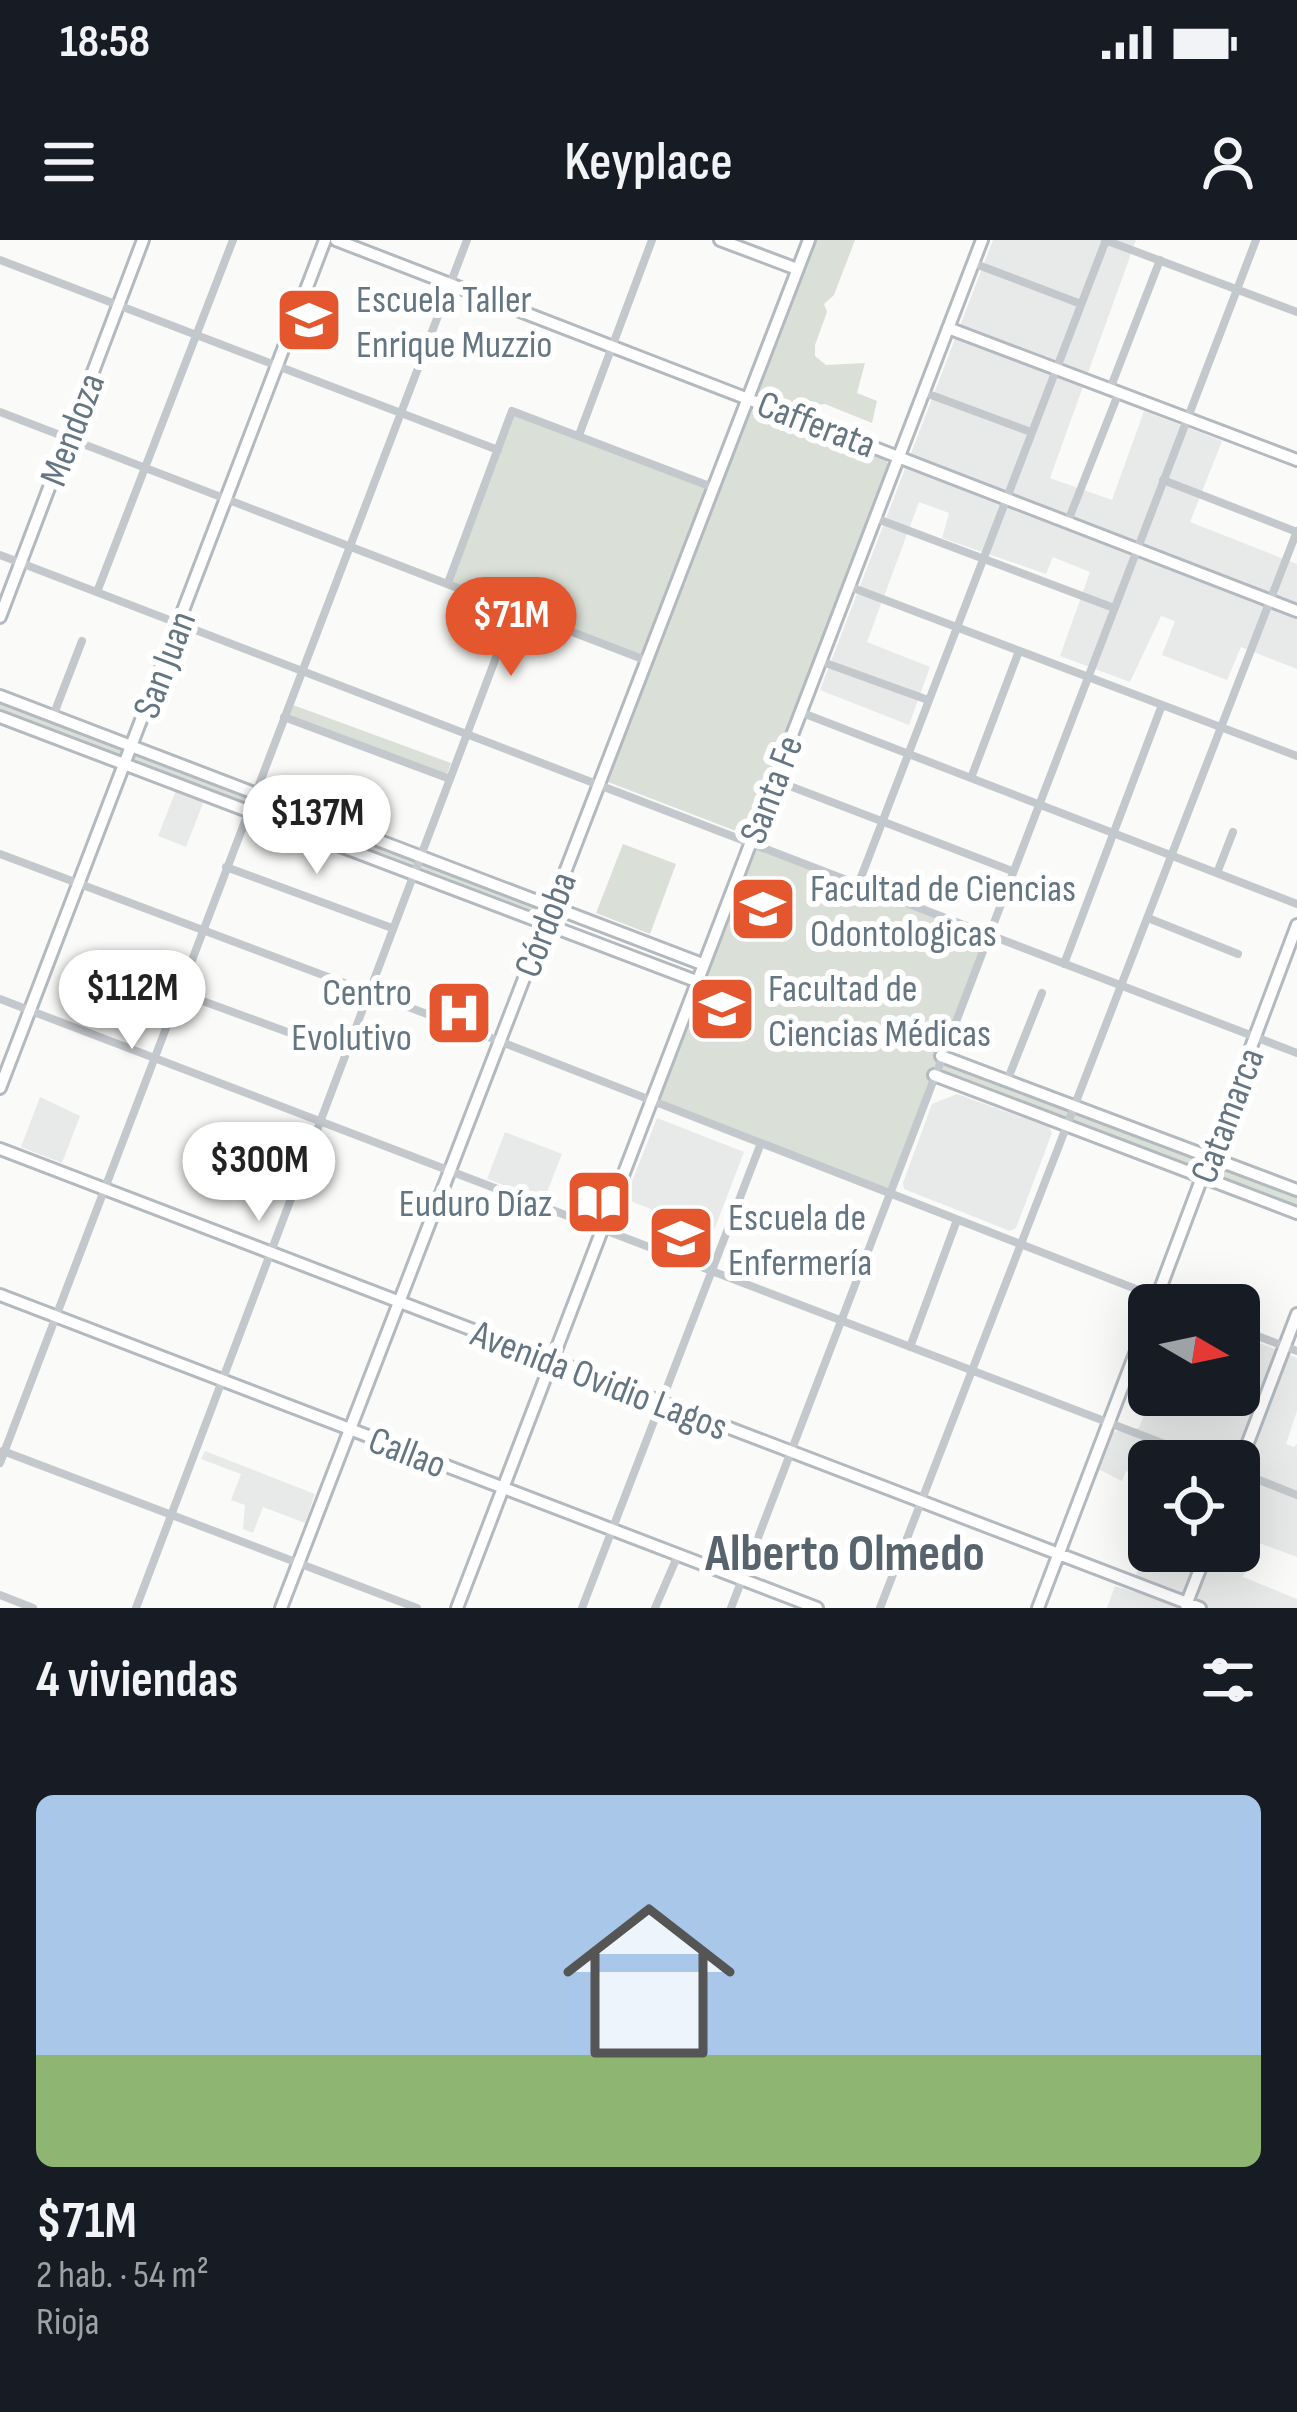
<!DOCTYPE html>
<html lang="es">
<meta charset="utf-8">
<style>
:root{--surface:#171b24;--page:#20242c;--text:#f1f3f6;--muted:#9ea1a6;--line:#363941;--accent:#e4572e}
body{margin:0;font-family:"Sofia Sans Condensed",sans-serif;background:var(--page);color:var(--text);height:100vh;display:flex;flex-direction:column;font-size:45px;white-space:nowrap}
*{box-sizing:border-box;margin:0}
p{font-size:39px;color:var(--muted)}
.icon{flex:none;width:66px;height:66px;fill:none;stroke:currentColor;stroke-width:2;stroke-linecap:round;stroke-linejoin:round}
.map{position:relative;height:1368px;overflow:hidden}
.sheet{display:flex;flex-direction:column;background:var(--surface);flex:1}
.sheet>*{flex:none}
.needle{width:78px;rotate:99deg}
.controls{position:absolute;left:1128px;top:1044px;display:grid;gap:24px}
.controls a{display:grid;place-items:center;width:132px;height:132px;border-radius:18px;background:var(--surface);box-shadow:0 12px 48px #0002;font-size:60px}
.price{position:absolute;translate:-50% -102px;padding:0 27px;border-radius:42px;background:#fff;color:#222;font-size:39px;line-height:78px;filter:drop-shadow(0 3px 6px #0008)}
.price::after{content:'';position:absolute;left:50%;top:72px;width:36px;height:27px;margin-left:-18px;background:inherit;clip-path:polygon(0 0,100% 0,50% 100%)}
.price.current{background:var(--accent);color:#fff}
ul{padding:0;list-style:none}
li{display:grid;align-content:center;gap:24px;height:636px;padding:0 36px}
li+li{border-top:3px solid var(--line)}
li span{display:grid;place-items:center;height:372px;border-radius:18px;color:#555}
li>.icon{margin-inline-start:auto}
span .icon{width:216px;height:216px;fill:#fffc;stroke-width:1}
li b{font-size:51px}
h2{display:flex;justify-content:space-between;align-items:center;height:144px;padding:0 36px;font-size:51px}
.status{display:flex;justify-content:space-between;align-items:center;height:84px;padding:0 60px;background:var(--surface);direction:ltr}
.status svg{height:33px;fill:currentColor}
header{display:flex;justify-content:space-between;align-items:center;height:156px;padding:0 36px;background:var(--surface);font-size:54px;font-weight:600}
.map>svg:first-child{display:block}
</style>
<div class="status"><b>18:58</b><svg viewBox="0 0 49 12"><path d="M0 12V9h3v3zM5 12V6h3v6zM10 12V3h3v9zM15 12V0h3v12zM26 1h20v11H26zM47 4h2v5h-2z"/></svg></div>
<header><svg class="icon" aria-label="menu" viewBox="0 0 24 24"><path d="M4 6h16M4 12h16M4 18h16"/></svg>Keyplace<svg class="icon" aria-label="person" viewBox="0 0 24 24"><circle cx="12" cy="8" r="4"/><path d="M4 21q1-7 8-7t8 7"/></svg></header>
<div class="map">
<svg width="1297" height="1368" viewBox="0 0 1297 1368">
<rect width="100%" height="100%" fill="#fafaf8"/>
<!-- built -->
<path fill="#e8e9e9" d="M993,0H1136L1050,238L1112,260L1144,171L1222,201L1190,282L1297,324V429L1241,407L1227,440L1162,415L1175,381L1161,376L1130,442L1060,416L1090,332L1053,317L1046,334L942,298L949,273L919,262L867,402L930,427L909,485L820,450Z
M176,550L204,561L186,607L158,596Z
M957,854L1049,887L1052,893L1016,988L1010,991L904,949L903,943L932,864Z
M40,857L80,876L62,923L21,907Z
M657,878L744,912L713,993L625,959Z
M505,892L562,914L544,960L487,939Z
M1239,1095L1297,1118V1171L1286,1204L1294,1207L1297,1204V1317L1256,1302L1243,1337L1297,1359V1368H1107L1115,1346L1142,1354L1130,1349L1149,1304V1311H1239V1221H1149V1241L1126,1231L1122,1241L1098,1229L1111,1192L1139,1188L1152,1155H1192L1212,1161L1215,1155H1239Z
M205,1211L315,1254L305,1283L263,1267L253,1293L243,1289L245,1265L231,1260L241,1234L201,1219Z"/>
<!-- green -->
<path fill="#dadfd7" d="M815,0H855L834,55L824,64L827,72L815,105V116L826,125L865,123L857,153L877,161L872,183L825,164L796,168L756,152Z
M755,166L830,193C840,210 867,208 884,216L889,226L750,590L741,593L608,542L750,169Z
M512,171L712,247L645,420L448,343Z
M0,456L550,667L544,683L0,477Z
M293,465L451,523L447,534L289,476Z
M749,603L987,694L942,815L1297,950V973L934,836L889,953L649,860Z
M623,604L676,624L650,694L596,673Z"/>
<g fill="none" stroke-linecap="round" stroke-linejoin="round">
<defs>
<path id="secondary" d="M336,0L1297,371
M720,0L797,29
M948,88L1297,220
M0,377L143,0
M0,456L702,724
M0,477L696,741
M941,816L1297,950
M934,835L1297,973
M0,848L325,0
M0,909L1200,1368
M0,1055L817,1368
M1154,1065L1297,685
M1239,1226L1297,1074
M1186,1365L1207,1311
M281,1368L809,0
M457,1368L982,0
M1038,1368L1149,1077"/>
</defs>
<!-- secondary casing -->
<use href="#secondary" stroke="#b3babf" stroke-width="16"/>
<!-- street -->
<path stroke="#c3c8cc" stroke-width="8" d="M1105,0L1297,72
M0,20L498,210
M973,23L1081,64
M1110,149L1160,20
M923,152L1031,192
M0,172L645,420
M579,195L652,0
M1163,240L1297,292
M875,278L1114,368
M1068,281L1119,152
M0,315L1297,813
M448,343L512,171L712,247
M848,346L1297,516
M97,352L233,0
M820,421L928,460
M800,472L1297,664
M53,476L82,401
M284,477L450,539
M971,538L1019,411
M774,540L1012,631
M0,614L499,801L1177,1065
M226,627L392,688
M1217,633L1233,592
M858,645L1106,0
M1148,678L1238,714
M1064,724L1162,465
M178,752L345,813
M0,759L1209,1221
M1007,841L1042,753
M1239,1089L1297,1111
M910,1107L957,980
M3,1211L417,1368
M0,1223L467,0
M1239,1232L1297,1255
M0,1355L33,1368
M136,1368L514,370
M582,1368L761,903
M655,1368L678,1315
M731,1368L1256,0
M880,1368L1297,291"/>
<!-- secondary -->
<use href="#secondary" stroke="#fff" stroke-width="10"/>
</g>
<!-- icons -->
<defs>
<symbol id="university-square" viewBox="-11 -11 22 22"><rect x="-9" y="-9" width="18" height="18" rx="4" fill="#e4572e" stroke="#fff"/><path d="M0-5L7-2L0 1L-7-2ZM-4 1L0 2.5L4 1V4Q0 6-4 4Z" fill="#fff"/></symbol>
<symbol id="hospital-square" viewBox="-11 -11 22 22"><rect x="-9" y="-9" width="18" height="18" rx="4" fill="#e4572e" stroke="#fff"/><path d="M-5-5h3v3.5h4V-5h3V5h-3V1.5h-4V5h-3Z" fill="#fff"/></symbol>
<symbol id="library-square" viewBox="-11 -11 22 22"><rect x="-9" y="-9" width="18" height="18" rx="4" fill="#e4572e" stroke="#fff"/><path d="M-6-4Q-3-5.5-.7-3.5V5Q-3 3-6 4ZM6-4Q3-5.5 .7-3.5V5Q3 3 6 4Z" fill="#fff"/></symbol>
</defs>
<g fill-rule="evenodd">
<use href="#university-square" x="271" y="42" width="76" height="76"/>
<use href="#university-square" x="725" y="631" width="76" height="76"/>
<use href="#university-square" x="684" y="731" width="76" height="76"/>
<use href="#hospital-square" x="421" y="735" width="76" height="76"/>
<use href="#library-square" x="561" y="924" width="76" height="76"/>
<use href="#university-square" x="643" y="960" width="76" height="76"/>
</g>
<g text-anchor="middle" stroke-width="12" stroke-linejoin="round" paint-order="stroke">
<!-- poi labels -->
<g font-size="39" fill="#657683" stroke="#fff" text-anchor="start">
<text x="356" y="72">Escuela Taller<tspan x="356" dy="45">Enrique Muzzio</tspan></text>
<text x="810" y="661">Facultad de Ciencias<tspan x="810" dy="45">Odontologicas</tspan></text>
<text x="768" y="761">Facultad de<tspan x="768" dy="45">Ciencias Médicas</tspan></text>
<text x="412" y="765" text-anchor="end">Centro<tspan x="412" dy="45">Evolutivo</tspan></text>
<text x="552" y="976" text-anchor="end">Euduro Díaz</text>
<text x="728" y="990">Escuela de<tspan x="728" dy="45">Enfermería</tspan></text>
</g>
<!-- street labels -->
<g font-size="39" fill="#657683" stroke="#fff">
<text transform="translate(817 183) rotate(21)" y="14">Cafferata</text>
<text transform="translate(71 189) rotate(-69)" y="14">Mendoza</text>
<text transform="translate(163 424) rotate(-69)" y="14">San Juan</text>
<text transform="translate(770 549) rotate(-69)" y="14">Santa Fe</text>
<text transform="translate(544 684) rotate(-69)" y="14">Córdoba</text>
<text transform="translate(1226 875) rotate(-69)" y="14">Catamarca</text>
<text transform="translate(600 1139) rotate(21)" y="14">Avenida Ovidio Lagos</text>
<text transform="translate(408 1211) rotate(21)" y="14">Callao</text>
</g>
<!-- district labels -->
<g font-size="51" font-weight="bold" fill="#57646e" stroke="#fff">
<text x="845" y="1330">Alberto Olmedo</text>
</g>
</g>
</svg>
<div class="controls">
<a><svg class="needle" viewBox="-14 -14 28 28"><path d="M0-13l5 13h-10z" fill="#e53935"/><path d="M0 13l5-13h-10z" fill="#9ea1a6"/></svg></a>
<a><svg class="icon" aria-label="locate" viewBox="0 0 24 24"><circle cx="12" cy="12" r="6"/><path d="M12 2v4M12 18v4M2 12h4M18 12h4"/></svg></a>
</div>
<b class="price current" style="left:511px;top:439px">$71M</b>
<b class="price" style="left:317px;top:637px">$137M</b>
<b class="price" style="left:132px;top:812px">$112M</b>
<b class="price" style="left:259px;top:984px">$300M</b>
</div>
<section class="sheet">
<h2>4 viviendas<svg class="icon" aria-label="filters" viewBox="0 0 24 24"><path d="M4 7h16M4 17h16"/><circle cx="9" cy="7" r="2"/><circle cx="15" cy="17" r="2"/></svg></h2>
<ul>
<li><span style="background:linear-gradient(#a9c7e8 70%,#8fb573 0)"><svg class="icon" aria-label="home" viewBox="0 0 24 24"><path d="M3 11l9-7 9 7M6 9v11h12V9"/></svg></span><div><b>$71M</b><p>2 hab. · 54 m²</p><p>Rioja</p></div></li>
</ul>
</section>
